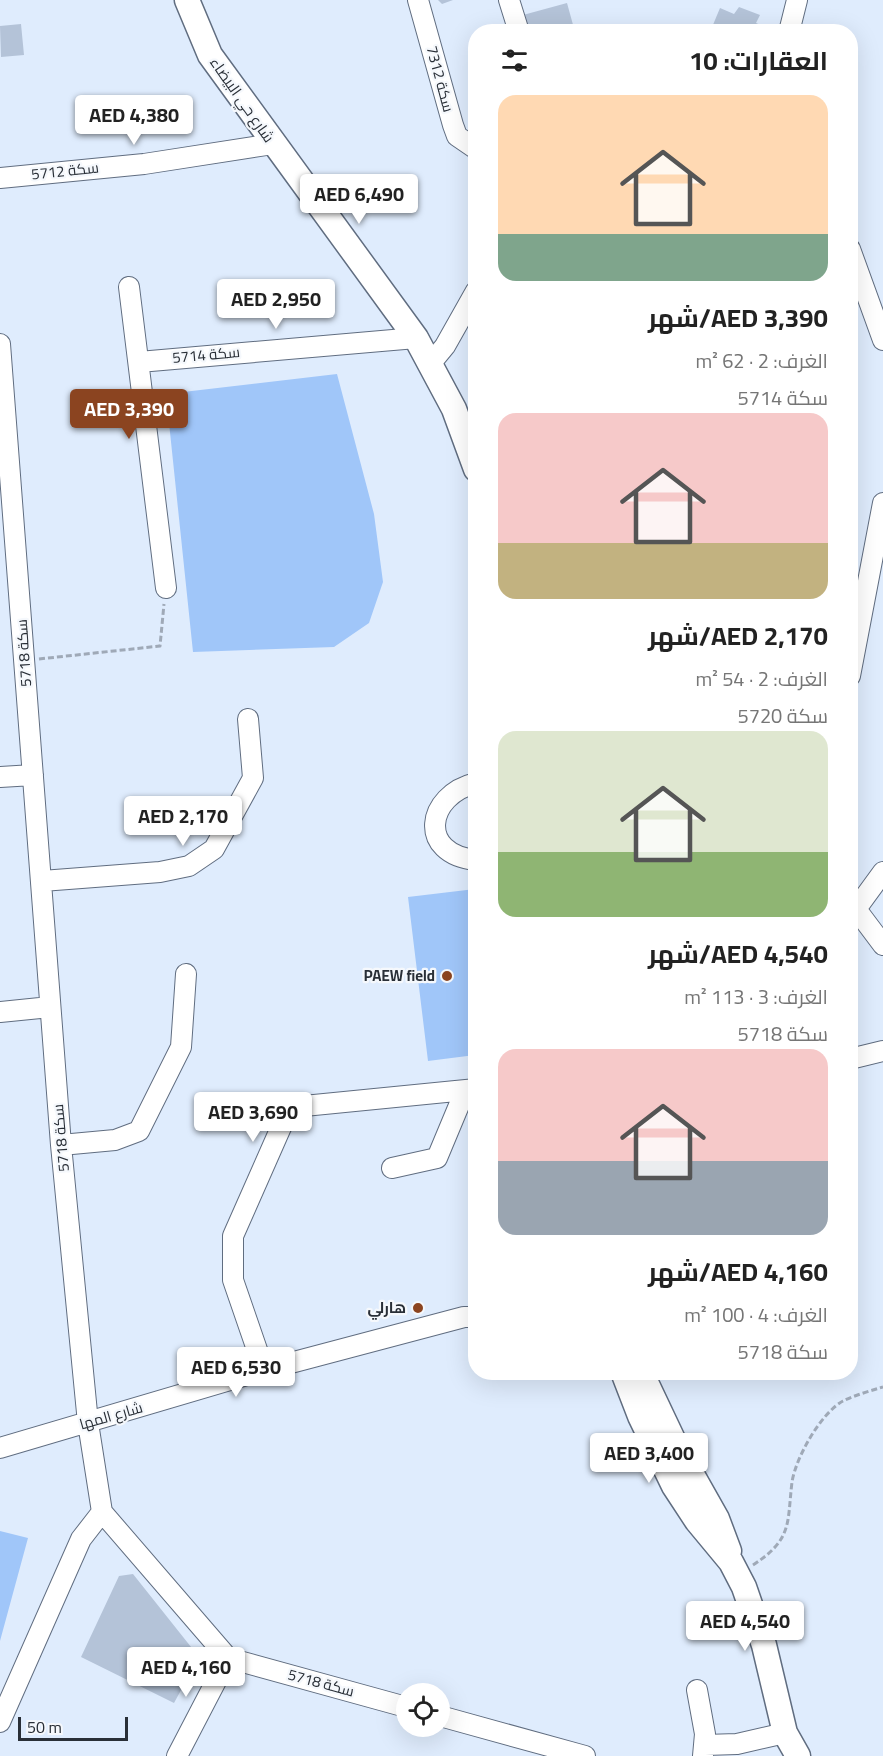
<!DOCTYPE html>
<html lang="ar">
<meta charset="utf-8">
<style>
:root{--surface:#fff;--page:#f6f6f6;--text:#222;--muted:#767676;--accent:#8b4420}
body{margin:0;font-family:Georgia,Cairo,serif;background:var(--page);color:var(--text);direction:rtl;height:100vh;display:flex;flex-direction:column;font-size:22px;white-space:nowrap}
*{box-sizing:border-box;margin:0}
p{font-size:20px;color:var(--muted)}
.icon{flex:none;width:33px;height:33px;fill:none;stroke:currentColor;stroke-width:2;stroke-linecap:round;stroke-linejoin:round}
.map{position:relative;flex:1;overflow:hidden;direction:ltr}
.details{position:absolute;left:468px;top:24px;width:390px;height:1356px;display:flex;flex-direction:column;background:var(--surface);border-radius:24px;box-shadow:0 6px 24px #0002;direction:rtl}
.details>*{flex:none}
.tools{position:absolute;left:396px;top:1683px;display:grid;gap:12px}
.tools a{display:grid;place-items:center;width:54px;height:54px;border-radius:50%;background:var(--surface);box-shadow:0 6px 24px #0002;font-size:30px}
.scale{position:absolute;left:18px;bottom:15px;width:110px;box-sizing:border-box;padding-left:6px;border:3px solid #292f37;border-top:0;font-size:16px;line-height:21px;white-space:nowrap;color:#292f37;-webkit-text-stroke:4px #f5f8fc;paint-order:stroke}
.price{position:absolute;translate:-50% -51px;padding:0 14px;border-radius:6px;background:#fff;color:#222;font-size:20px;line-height:39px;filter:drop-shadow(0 2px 3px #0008)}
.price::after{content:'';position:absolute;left:50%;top:36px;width:18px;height:14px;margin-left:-9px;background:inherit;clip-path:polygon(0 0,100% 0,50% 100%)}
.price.selected{background:var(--accent);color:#fff}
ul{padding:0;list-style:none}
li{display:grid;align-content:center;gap:12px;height:318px;padding:0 30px}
li span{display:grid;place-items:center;height:186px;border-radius:18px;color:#555}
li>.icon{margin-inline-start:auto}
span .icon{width:108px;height:108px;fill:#fffc;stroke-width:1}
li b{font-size:26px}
h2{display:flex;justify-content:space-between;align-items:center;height:72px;padding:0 30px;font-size:26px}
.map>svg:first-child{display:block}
</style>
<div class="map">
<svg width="883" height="1756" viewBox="0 0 883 1756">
<rect width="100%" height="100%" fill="#dfecfd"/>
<!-- green -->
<path fill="#a0c6f9" d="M337,374L374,514L383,582L369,623L334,647L193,652L166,394Z
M475,889V1055L428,1061L408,897Z
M0,1531L28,1538L0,1641Z"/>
<!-- building -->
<path fill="#b4c3d8" d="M438,0H453L442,4Z
M567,3L575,32H527L523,15Z
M739,7L760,15L756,23L765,27V32H710L720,8L734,14Z
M21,24L24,55L1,57L0,26Z
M476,1139V1182H474L468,1141Z
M133,1574L199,1657L174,1703L81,1657L119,1576Z"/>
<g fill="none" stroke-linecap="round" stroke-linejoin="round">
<defs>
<path id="minor" d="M418,0L453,125L457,136L476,149
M509,0L519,32
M789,32L797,0
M0,178L144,164L273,144
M850,249L883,340
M129,287L166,588
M0,344L61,1145L88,1423L102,1512L228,1658L406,1707
M139,362L416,338
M431,363L445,346L476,291
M850,676L883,503
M0,777L33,775
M476,783C426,795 417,854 476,860
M42,881L160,872L189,866L214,849L253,778L248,719
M850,901L883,945
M856,909L883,872
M0,1012L50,1007
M850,1059L883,1051
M61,1145L115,1140L139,1131L181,1047L186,974
M392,1168L437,1158L465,1091
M264,1370L233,1280V1236L282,1125L304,1106L476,1089
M0,1448L264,1370L464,1317H476
M697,1690L705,1734L703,1756
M440,1716L585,1756
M0,1722L81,1539L102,1512
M705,1745L737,1744L785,1733
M177,1756L228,1658"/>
<path id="major" d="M187,0L210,55L416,338L454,409L476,469
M623,1372L640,1416L674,1486L697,1521L731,1562L744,1587L764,1645L785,1733L798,1756
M641,1372L677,1448L717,1519L729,1551"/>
</defs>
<!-- minor casing -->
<use href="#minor" stroke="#606d80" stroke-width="22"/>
<!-- major casing -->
<use href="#major" stroke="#606d80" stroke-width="27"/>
<!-- path -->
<path stroke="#9fa9b7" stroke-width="3" stroke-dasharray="6 3" stroke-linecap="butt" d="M39,659L160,646L164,604
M753,1565C793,1539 787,1523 792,1482C796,1457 821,1413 843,1401C855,1395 870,1391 883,1387"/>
<!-- minor -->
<use href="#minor" stroke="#fff" stroke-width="20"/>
<!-- major -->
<use href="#major" stroke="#fff" stroke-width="24"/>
</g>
<!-- markers -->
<g fill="#8b4420" stroke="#f5f8fc" stroke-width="2">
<circle cx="447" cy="976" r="6"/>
<circle cx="418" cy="1308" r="6"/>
</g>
<g text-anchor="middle" stroke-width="4.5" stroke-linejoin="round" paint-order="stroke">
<!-- street labels -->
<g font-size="15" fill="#292f37" stroke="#f5f8fc">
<text transform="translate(440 79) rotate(75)" y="5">سكة 7312</text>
<text transform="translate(242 100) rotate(55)" y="5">شارع حي البيضاء</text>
<text transform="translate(65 171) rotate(-6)" y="5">سكة 5712</text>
<text transform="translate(206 355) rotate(-5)" y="5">سكة 5714</text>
<text transform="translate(24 653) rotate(-94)" y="5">سكة 5718</text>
<text transform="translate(61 1138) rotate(-95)" y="5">سكة 5718</text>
<text transform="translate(111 1416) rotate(-16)" y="5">شارع المها</text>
<text transform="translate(321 1683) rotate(15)" y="5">سكة 5718</text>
</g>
<!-- poi labels -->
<g font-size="15" font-weight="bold" fill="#292f37" stroke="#f5f8fc" text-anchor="end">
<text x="435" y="981">PAEW field</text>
<text x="406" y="1313">هارلي</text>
</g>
</g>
</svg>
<div class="tools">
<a><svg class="icon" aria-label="locate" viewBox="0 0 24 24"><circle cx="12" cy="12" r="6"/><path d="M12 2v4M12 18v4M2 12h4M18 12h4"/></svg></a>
</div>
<div class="scale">50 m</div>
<b class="price" style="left:134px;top:146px">AED 4,380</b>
<b class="price" style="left:359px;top:225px">AED 6,490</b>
<b class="price" style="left:276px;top:330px">AED 2,950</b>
<b class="price selected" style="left:129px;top:440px">AED 3,390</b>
<b class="price" style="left:183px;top:847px">AED 2,170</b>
<b class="price" style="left:253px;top:1143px">AED 3,690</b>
<b class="price" style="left:236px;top:1398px">AED 6,530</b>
<b class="price" style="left:649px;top:1484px">AED 3,400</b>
<b class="price" style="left:745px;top:1652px">AED 4,540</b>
<b class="price" style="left:186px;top:1698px">AED 4,160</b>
<section class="details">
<h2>العقارات: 10<svg class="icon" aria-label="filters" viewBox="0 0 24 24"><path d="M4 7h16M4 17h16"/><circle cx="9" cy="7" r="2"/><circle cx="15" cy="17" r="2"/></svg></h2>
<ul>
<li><span style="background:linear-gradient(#ffd9b3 75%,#7fa58c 0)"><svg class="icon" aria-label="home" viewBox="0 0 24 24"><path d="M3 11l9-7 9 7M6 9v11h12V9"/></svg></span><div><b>AED 3,390/شهر</b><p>الغرف: 2 · 62 m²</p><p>سكة 5714</p></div></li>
<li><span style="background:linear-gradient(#f6c9c9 70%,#c2b280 0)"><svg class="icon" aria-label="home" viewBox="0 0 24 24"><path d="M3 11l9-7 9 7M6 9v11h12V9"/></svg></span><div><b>AED 2,170/شهر</b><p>الغرف: 2 · 54 m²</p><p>سكة 5720</p></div></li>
<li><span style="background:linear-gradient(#dfe7d0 65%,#8fb573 0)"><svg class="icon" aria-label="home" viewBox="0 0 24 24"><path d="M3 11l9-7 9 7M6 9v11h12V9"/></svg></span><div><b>AED 4,540/شهر</b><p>الغرف: 3 · 113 m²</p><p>سكة 5718</p></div></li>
<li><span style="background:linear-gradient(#f6c9c9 60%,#9aa5b1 0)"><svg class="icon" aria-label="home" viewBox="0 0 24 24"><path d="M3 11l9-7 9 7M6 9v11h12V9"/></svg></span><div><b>AED 4,160/شهر</b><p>الغرف: 4 · 100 m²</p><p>سكة 5718</p></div></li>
</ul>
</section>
</div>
